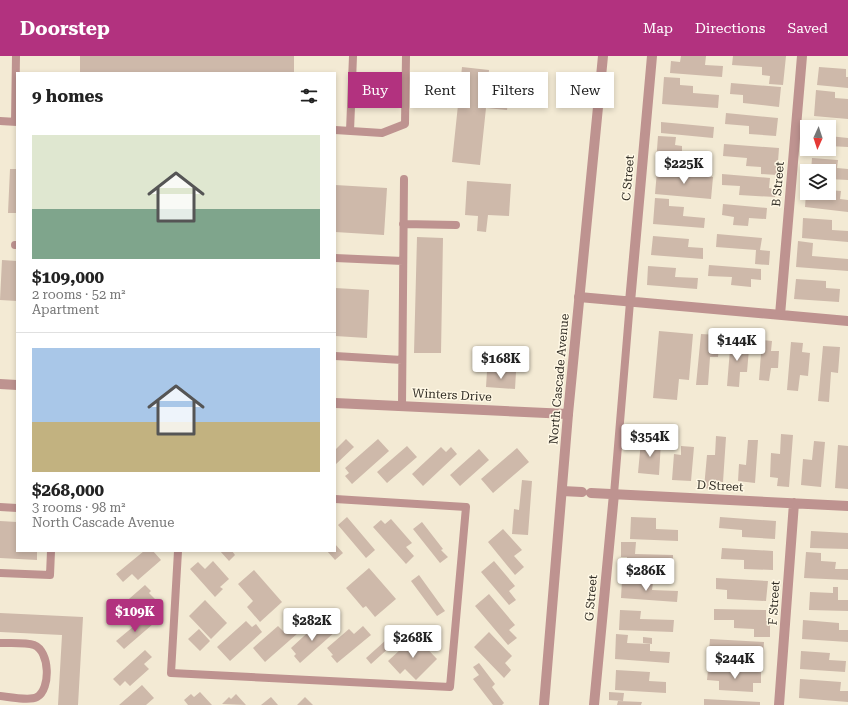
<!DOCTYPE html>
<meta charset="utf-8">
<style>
:root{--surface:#fff;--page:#f2f2f2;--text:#222;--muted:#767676;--line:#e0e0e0;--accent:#b2327f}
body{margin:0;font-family:"Roboto Serif",serif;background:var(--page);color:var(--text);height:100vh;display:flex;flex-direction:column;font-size:15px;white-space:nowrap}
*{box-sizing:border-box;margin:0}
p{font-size:13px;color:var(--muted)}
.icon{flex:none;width:22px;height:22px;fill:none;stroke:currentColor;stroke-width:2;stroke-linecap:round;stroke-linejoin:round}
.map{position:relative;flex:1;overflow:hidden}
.details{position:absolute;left:16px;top:16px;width:320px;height:480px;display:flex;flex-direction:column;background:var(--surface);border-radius:0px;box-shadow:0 2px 6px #0003}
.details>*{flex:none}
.guide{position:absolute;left:348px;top:16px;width:380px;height:36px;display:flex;gap:8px}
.needle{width:26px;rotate:183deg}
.fabs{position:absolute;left:800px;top:64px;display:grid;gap:8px}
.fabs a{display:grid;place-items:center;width:36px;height:36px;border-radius:0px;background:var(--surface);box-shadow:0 2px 6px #0003;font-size:20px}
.price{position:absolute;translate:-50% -34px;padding:0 9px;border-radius:4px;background:#fff;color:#222;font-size:13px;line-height:26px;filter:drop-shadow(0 1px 2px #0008)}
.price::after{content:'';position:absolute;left:50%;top:24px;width:12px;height:9px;margin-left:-6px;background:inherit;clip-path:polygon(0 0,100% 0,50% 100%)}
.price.current{background:var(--accent);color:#fff}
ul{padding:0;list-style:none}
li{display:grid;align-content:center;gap:8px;height:212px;padding:0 16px}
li+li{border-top:1px solid var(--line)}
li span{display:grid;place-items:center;height:124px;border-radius:0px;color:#555}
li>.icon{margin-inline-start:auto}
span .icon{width:72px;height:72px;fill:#fffc;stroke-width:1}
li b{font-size:17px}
h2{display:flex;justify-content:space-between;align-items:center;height:48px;padding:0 16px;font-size:17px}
.chip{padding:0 14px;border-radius:0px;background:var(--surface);box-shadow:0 2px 6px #0003;font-size:14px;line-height:36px}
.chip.current{background:var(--accent);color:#fff}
header{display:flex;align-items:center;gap:24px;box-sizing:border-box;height:56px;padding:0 20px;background:var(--accent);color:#fff}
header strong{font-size:19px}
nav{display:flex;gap:22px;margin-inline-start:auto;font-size:14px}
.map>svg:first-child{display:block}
</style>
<header>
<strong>Doorstep</strong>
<nav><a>Map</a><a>Directions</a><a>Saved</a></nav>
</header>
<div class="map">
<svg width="848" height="649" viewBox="0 0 848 649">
<rect width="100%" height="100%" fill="#f3ead4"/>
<!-- building -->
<path fill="#ceb9aa" d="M80,0H294V17H80Z
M681,0H706L705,9L723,10L722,21L670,17L671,5L680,6Z
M733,0H786L783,29L769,28L770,20L762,19V11L732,9Z
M462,11L489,14L488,28L510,31L507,54L486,52L480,109L452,106Z
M819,11L846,13V21H848V32L817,29Z
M664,21L680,22V29L693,30V37L719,39L718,52L662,48Z
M731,27L781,31L779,51L743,47V39L730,38Z
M816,34L835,36V42L848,43V63L814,60Z
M726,57L778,62L776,80L749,78V70L725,68Z
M661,66L714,71L713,82L661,77Z
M658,80L676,81L675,89L682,90V97L711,99L710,111L656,107Z
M829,80L848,82V91L829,90Z
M724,88L779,92L777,119L761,118V111L746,110L747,102L723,100Z
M812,102L838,104L837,112L848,113V124L829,123V115H811Z
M10,113H17V157H8Z
M657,115L713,121L711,143L655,138Z
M722,118L770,122L769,132L776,133L775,141L739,139L740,130L722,129Z
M467,125L511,128L509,160L488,159L486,176L477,175L478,160L465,159Z
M335,129L387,132L384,179L335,176Z
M829,134L841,135L840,143L848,144V156L805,151L806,137H829Z
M655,142L669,143V150L684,151L683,160L705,162L704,172L653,168Z
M723,148L767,152L766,163L749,162L748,170L733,169L734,161L722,159Z
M803,162L832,164V174L848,175V186L802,182Z
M717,178L762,182L760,194L770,195L769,209L755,208L756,194L716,191Z
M653,180L689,183L688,191L703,192V203L651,199Z
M417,181L443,182L441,297H414Z
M798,185L813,187L812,200L848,203V215L796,211Z
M2,204L17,205V245L0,244Z
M709,209L761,213V224L751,223V231L731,229L732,221L708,220Z
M648,210L676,212L675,221L698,222L697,233L647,229Z
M796,223L826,225V232L840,233L839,246L794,243Z
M335,232L369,234L367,282L335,280Z
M659,275L693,278L689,324L679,323L677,344L653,342Z
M701,278L720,279L718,301H710L708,329H696Z
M731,281L743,282L742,293H749L747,316H740L739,331L727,330Z
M762,284L772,285L771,295H779L778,312H771L769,325L759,324Z
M791,286L803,287L802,296L810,297L808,320L800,319L798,335L787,334Z
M823,290L840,291L838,317L831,316L829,346L818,345Z
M487,315L516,316L515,333L486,331Z
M781,378L793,379L789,431L777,430L778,422L770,421L771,397L780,398Z
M716,380L726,381L723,426L712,425L711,433L704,432L707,399H715Z
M346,383L354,391L335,409V394Z
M378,383L389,395L352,428L345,420L349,417L345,412Z
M748,384H758L755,427L738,425L739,408L746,409Z
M641,385L661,386L659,419L638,417Z
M814,385L825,386L821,431L801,429L803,403L812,404Z
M838,389L848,390V433L835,432Z
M407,390L417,401L387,427L377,416Z
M681,390L694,391L691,425L672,424L674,398L681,399Z
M441,391L446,396L451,391L457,398L423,430L412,418Z
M517,392L529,406L493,437L481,423Z
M479,393L489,404L460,430L450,419Z
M522,424L532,425L528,479L512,478L514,453L519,454Z
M347,461L375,494L366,502L338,469Z
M631,461L656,462V473L678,474V485L630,483Z
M720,461L776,465L775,483L742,481V474L719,472Z
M391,463L412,487L406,491L414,500L406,508L373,471L381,464L385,468Z
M0,465L17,466V495H37V504L0,502Z
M422,466L443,493L441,494L448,501L440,507L413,473Z
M503,473L522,494L514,500L524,511L515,519L488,486Z
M811,475L848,477V493L810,492Z
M621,486H636L635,498L673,499V515L626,513L627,501H621Z
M335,488L343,497L335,504L327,495H335Z
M722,492L773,495V514L744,513V504L721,503Z
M144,495H153L161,504L138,524L132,518L123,526L116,518Z
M220,495H232L235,499L229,505Z
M806,496L821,497V505L836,506L835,513H848V524L804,522Z
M213,505L229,523L220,531L223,533L215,541L190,513L198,506L205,513Z
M494,505L515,530L509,535L516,544L509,549L481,516Z
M369,512L396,543L375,561L366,550L363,552L346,532Z
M254,514L282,546L260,566L247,551L253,545L238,528Z
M419,519L445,555L437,560L411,525Z
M716,522L768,525L766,545L727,543V534L716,533Z
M622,524L653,527L652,534L678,535L677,546L621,542Z
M145,529L151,535L149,537L156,544L142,556L140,554L129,564L125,559L120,563L114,556Z
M833,531H838V544H848V555L809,554L810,536L833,537Z
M489,538L515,569L509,574L517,582L508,589L475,550Z
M205,544L227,567L211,583L189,560Z
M714,553L766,554V565H770V581H754V573L734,572V564H714Z
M620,554L641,555L640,563L674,564L673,576L619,574Z
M0,557L83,561L78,649H58L62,579L0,576Z
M146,560L153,568L124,593L116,585Z
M803,564L839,567V574H848V586L802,583Z
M246,565L252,571L256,568L262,576L230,605L217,591Z
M290,568L298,577L265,606L253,592L278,570L283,575Z
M330,568L336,575L300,607L294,600L296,598L291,592L316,569L322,576Z
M363,570L371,579L337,607L331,600L333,599L327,592L349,573L354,578Z
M199,573L210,585L200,595L188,583Z
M396,575L401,581L371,608L366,602Z
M489,576L512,600L505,607L511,614L504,622L474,591Z
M616,578L628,579L627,587L650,588V595L670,596L669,607L615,603Z
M415,580L437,603L416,624L405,613L400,618L388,605Z
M643,581L652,582V588L643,587Z
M710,583L764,586L762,612L750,611L751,603L725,601L726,595L709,594Z
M145,594L152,601L144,608L149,613L130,630L125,625L120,630L113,623Z
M801,595L830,597L829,604L846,605L845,616L800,613Z
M479,607L495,628L492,631L504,647L502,649H493L473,623L479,619L473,611Z
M616,614L650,616L649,625L666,626V637L615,634Z
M708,614L761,616V627H753V636L719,634V625L707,624Z
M800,623L841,626L840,635H848V646L799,642Z
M142,629L154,642L146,649H119Z
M200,636L212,649H188L184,644L191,638L194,641Z
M609,636L624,637L623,645L609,644Z
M236,638L246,649L222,648L229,641L231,643Z
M271,641L278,649H261Z
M305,641L313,649H297Z
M704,643L760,646V649H704Z
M618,645L642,646L641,649H617Z"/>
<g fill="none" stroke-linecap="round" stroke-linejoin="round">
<!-- service -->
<path stroke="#be9390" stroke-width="8" d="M0,65L17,66
M15,66L16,0
M335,74L382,77L405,68L406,0
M350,75L353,0
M403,168L456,169
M15,189H17
M335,202L403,205
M335,300L402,304
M402,350L404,123
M614,438L630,246
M0,451L17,452
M178,495L171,617L450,631L466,451L335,443
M0,517L50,519L51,495
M0,587C9,587 26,586 34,589C50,595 51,633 37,641C30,645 9,641 0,640"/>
<!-- minor -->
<path stroke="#be9390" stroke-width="10" d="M579,241L848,265
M630,246L652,0
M780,259L802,0
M562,435L582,436
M591,437L848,450
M544,649L568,358
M594,649L614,438
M779,649L794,447"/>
<!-- tertiary -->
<path stroke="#be9390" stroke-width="10" d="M0,328L17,329
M335,347L568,358L603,0"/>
</g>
<g text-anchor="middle" stroke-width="3" stroke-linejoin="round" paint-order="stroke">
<!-- street labels -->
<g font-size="12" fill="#2f2b23" stroke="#fff8e5">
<text transform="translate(628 122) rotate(-85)" y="4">C Street</text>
<text transform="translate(778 128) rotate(-85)" y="4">B Street</text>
<text transform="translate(559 323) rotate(-85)" y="4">North Cascade Avenue</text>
<text transform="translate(452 339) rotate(3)" y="4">Winters Drive</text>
<text transform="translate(720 430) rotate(3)" y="4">D Street</text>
<text transform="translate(591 542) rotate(-85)" y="4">G Street</text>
<text transform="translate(774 547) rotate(-86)" y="4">F Street</text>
</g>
</g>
</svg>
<div class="fabs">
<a><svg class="needle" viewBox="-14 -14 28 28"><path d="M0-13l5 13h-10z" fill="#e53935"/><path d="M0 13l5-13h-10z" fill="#767676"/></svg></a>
<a><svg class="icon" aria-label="layers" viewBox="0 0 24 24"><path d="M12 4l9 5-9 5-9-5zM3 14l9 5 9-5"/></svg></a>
</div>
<b class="price" style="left:684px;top:129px">$225K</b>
<b class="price" style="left:737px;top:306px">$144K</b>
<b class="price" style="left:501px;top:324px">$168K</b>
<b class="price" style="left:650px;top:402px">$354K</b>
<b class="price" style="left:646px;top:536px">$286K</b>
<b class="price current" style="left:135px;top:577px">$109K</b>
<b class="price" style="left:312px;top:586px">$282K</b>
<b class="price" style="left:413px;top:603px">$268K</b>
<b class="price" style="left:735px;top:624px">$244K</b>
<div class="guide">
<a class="chip current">Buy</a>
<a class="chip">Rent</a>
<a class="chip">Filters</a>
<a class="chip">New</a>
</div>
<section class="details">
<h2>9 homes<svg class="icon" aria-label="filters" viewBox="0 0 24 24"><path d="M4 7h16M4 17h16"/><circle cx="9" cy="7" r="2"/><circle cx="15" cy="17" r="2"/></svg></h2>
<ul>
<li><span style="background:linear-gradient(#dfe7d0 60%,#7fa58c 0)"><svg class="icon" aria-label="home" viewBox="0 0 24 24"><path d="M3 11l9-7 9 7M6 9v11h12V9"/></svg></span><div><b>$109,000</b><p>2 rooms · 52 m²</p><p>Apartment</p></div></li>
<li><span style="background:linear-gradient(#a9c7e8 60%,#c2b280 0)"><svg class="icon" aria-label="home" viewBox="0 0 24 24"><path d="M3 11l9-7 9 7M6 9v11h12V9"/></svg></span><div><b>$268,000</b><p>3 rooms · 98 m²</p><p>North Cascade Avenue</p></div></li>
</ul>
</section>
</div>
